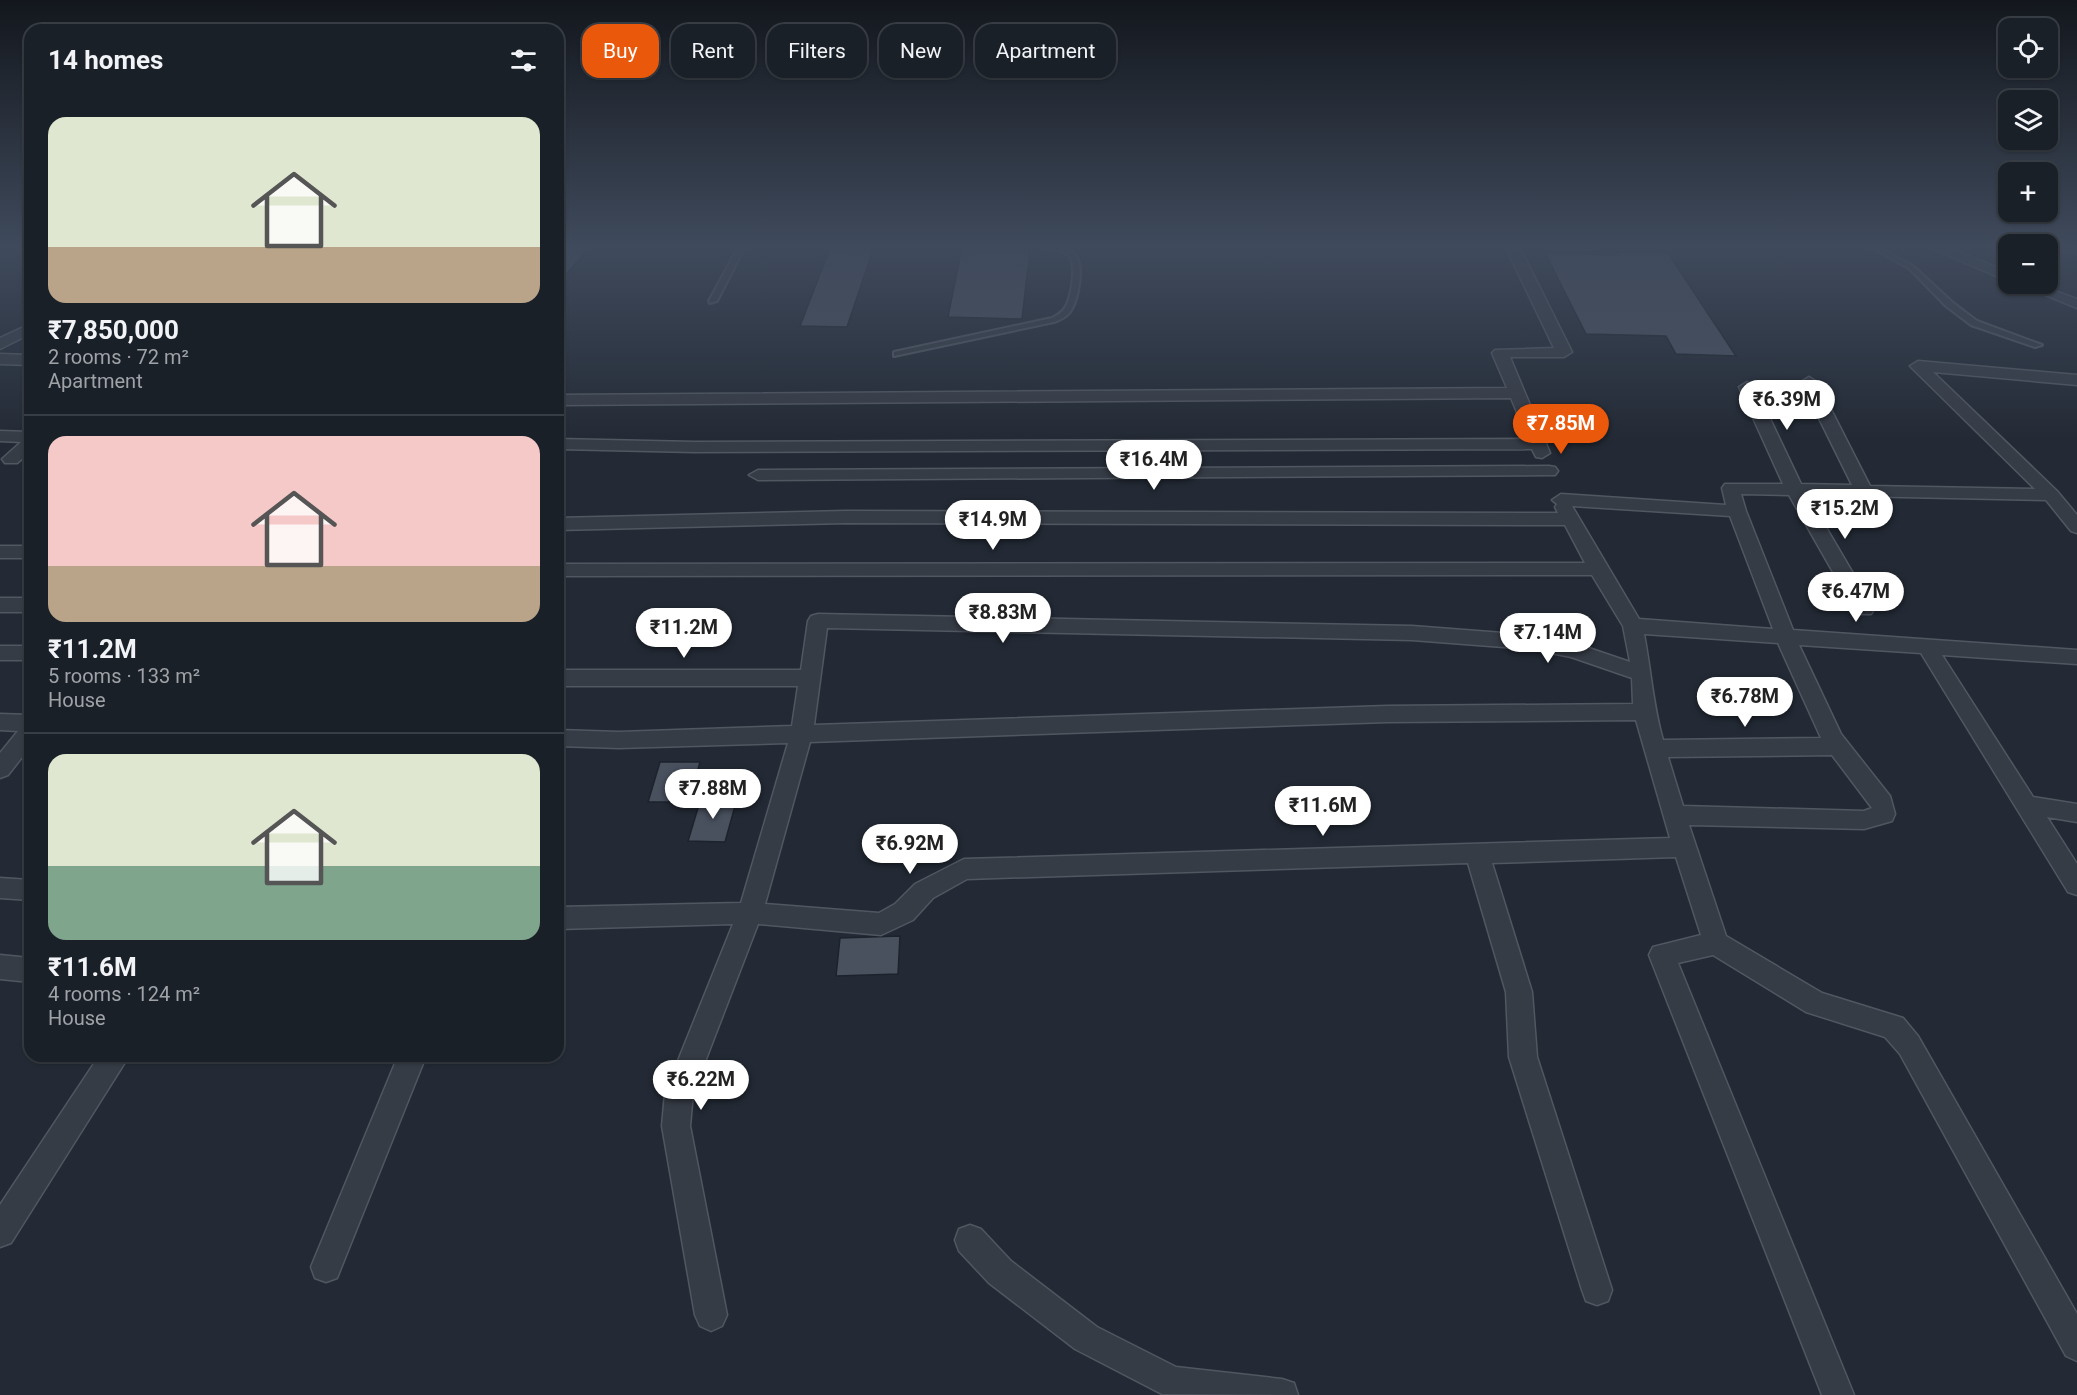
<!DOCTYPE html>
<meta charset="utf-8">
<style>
:root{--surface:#1a2028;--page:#232830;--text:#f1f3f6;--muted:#9fa3a8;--line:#383e45;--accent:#ea580c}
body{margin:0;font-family:Roboto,sans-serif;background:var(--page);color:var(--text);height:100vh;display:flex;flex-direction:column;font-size:22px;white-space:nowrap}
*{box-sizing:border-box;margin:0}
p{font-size:20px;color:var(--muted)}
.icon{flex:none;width:33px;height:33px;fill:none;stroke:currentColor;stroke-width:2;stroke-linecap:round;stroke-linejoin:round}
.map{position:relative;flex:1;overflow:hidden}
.details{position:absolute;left:24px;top:24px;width:540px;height:1038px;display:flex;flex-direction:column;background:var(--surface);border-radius:18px;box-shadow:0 2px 4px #0004,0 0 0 2px var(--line)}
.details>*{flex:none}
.top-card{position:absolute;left:582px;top:24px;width:570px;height:54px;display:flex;gap:12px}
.buttons{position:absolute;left:1998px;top:18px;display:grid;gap:12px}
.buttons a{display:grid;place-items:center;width:60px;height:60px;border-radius:12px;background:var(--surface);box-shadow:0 2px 4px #0004,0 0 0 2px var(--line);font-size:30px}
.price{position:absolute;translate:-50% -51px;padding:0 14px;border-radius:21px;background:#fff;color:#222;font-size:20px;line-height:39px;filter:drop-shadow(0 2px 3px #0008)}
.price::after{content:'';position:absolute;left:50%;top:36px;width:18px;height:14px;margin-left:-9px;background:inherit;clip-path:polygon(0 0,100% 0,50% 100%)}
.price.on{background:var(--accent);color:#fff}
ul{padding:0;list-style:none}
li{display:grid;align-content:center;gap:12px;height:318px;padding:0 24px}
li+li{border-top:2px solid var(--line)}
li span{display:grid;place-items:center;height:186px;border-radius:18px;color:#555}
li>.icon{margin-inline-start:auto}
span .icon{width:108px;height:108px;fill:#fffc;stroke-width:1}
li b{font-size:26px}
h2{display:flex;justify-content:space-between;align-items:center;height:72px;padding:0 24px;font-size:26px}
.pill{padding:0 21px;border-radius:18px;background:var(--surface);box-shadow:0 2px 4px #0004,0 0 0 2px var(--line);font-size:21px;line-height:54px}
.pill.on{background:var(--accent);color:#fff}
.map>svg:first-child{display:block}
</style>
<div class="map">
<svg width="2077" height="1395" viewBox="0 0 2077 1395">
<rect width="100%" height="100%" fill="#232a35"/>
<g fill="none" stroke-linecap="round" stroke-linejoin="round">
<!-- river -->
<path fill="#3a475d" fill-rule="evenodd" d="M2049,246H2077V256L2052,252Z"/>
</g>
<!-- building -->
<path fill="#49515f" stroke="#1d232d" stroke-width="1.5" d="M567,246H591L558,283V256Z
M962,247L1030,249L1022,319L948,317Z
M830,248L873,250L847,327L800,326Z
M1616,252L1668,253L1736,356L1676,354L1666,336L1586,334L1545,253L1617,255Z
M660,762H700L689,802H648Z
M701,798L737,799L725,842L688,841Z
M900,936L898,974L836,976L840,938Z"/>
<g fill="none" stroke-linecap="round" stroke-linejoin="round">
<defs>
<path id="service" d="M739,246H745L717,301L710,303L709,301Z
M1041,246C1048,245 1067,248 1073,253C1086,262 1078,301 1070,312C1066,317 1060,320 1054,322L894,356V352L1052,318C1058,315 1063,312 1066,306C1071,297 1078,262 1068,255C1060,250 1048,250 1041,246Z
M1869,246H1876L1913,266L1952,302L1977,321L2042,345L2035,347L1971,325L1946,306L1909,268Z"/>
<path id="minor" d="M1505,246H1519L1572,352L1564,357H1510L1550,453L1542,458L1536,457L1532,449L695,452L558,449V439L695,442L1528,439L1511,398L558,405V395L1507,388L1492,353L1495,350L1554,348Z
M1926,246H1944L2008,272V281Z
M2018,284H2036L2077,299V308Z
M30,324V334L0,349V338Z
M0,354L30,355V365L0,364Z
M1918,361L2077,375V385L1933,372L2057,491L2077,515V533L2071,531L2046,500L1807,495L1874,609L1871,614H1857L1789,495L1741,494L1746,511L1793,630L2077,650V664L1942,655L2033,797L2077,804V822L2047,817L2077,864V895L2068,892L1921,653L1799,645L1841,734L1890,796L1895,814L1892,821L1864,829L1689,825L1726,936L1822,993L1903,1018L1918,1036L2077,1314V1361L2066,1356L1900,1054L1885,1037L1806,1012L1713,955L1678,963L1854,1395H1822L1649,955L1653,947L1701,935L1676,857L1492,863L1532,992L1537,1057L1612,1290L1608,1301L1597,1305L1586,1301L1582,1290L1509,1057L1506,992L1468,863L967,879L933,898L913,920L881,935L758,924L693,1093L690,1126L727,1315L722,1326L711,1331L700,1326L695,1315L662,1126L665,1093L733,924L558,929V907L741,903L788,743L619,748L558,746V730L619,732L792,726L798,686H558V670H801L808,621L811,616L818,614L1412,626L1530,635L1574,643L1630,662L1623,626L1592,575L558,576V564L1585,563L1565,525L846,523L558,530V518L846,511L1558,513L1555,507L1557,504L1552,500L1561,494L1726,505L1722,488L1725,484H1783L1739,387L1747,382L1755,387L1801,484L1852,485L1801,382L1809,377L1817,382L1870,486L2035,489L1913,369L1910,366ZM1572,506L1730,516L1773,629L1639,619ZM827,628L1412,640L1530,649L1571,657L1632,678L1633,704L1387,706L814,725ZM1644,634L1778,643L1821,738L1663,740C1653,706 1651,670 1644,634ZM1636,720L1670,838L964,859L915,884L895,904L879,913L765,904L810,742L1387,722ZM1832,755L1872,808L1864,811L1683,806L1668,757Z
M0,431L30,432V452L17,463H5L2,459L21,442L0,441Z
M1549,466L1555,467L1558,471L1555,475L758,480L749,475L758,470Z
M0,546H30V558H0Z
M0,598H30V612H0Z
M0,646H30V660H0Z
M0,714L30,715V747L8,775L0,778V753L18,731L0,730Z
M0,878L30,880V900L0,898Z
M0,955L30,958V982L0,979Z
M99,1056H129L11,1243L0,1247V1205Z
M398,1056H426L337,1278L326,1282L315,1278L311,1267Z
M970,1225L981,1229L1011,1261L1097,1327L1176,1367L1282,1379L1294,1383L1298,1395L1162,1394L1075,1349L989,1283L959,1251L955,1240L959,1229Z"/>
</defs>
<!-- service casing -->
<use href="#service" stroke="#515761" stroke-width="4"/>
<!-- minor casing -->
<use href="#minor" stroke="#515761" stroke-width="3"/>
<!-- service -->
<use href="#service" fill="#363c46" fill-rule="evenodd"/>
<!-- minor -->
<use href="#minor" fill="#363c46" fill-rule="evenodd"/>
</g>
<!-- sky -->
<linearGradient id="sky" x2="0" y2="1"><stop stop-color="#13171d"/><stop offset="0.56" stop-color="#3f4a5c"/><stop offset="1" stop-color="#3f4a5c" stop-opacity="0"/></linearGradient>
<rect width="2077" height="441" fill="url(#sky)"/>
</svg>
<div class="buttons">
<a><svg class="icon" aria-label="locate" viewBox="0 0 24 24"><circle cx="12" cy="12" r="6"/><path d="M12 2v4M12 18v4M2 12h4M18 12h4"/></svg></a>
<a><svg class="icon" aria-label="layers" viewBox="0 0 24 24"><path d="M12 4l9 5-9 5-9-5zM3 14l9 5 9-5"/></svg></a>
<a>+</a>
<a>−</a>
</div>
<b class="price" style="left:1787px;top:431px">₹6.39M</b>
<b class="price on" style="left:1561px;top:455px">₹7.85M</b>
<b class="price" style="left:1154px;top:491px">₹16.4M</b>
<b class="price" style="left:1845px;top:540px">₹15.2M</b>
<b class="price" style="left:993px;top:551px">₹14.9M</b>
<b class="price" style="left:1856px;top:623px">₹6.47M</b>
<b class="price" style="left:1003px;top:644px">₹8.83M</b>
<b class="price" style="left:684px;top:659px">₹11.2M</b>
<b class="price" style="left:1548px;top:664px">₹7.14M</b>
<b class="price" style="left:1745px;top:728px">₹6.78M</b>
<b class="price" style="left:713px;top:820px">₹7.88M</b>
<b class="price" style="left:1323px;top:837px">₹11.6M</b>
<b class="price" style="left:910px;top:875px">₹6.92M</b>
<b class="price" style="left:701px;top:1111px">₹6.22M</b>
<div class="top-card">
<a class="pill on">Buy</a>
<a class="pill">Rent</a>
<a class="pill">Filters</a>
<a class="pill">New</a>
<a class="pill">Apartment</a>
</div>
<section class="details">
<h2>14 homes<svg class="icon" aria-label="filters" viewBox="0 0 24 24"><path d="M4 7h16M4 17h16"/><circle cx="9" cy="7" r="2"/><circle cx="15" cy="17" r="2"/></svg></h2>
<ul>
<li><span style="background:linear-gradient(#dfe7d0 70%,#b9a48a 0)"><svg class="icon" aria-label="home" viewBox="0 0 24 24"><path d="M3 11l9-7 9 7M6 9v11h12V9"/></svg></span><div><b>₹7,850,000</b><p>2 rooms · 72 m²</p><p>Apartment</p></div></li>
<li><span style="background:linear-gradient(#f6c9c9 70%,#b9a48a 0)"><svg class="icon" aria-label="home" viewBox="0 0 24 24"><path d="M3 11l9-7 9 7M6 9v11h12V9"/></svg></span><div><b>₹11.2M</b><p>5 rooms · 133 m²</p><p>House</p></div></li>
<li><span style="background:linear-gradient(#dfe7d0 60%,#7fa58c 0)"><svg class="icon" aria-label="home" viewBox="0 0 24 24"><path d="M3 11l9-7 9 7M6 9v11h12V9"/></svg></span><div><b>₹11.6M</b><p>4 rooms · 124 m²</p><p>House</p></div></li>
</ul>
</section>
</div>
